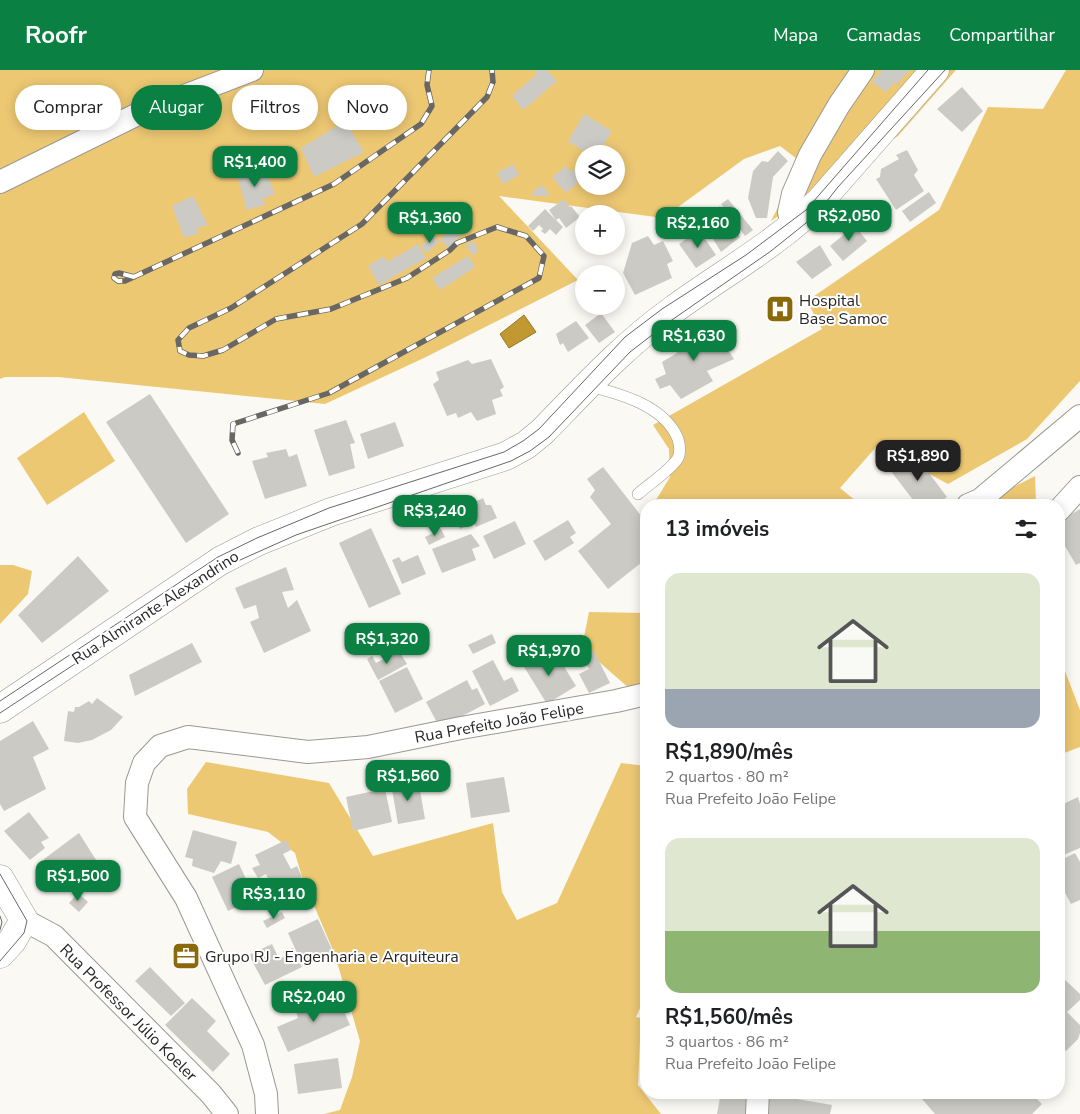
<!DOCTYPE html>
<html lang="pt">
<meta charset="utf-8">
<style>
:root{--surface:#fff;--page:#f6f6f6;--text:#202124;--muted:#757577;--accent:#0b8043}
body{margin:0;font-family:"Nunito Sans",sans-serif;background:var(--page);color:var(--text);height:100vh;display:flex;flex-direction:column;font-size:19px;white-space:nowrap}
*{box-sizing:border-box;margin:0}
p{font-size:16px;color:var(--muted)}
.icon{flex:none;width:28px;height:28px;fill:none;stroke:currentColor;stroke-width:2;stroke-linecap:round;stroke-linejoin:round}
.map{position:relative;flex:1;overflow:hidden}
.side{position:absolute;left:640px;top:429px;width:425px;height:600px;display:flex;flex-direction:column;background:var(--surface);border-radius:20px;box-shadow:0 2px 12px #0003}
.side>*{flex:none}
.guide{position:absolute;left:15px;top:15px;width:475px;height:45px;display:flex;gap:10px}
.controls{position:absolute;left:575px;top:75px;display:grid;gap:10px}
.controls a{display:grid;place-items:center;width:50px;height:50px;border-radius:50%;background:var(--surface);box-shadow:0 2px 12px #0003;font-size:25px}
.price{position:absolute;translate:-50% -42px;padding:0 11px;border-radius:10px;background:var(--accent);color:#fff;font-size:16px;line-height:32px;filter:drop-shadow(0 1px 2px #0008)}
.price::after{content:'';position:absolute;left:50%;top:30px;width:15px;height:11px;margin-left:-8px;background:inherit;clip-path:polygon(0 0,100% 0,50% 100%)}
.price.active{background:#222;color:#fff}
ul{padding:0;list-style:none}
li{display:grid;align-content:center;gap:10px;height:265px;padding:0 25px}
li span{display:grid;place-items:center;height:155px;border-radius:15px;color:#555}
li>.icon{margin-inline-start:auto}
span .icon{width:90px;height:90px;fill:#fffc;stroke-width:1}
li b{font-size:21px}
h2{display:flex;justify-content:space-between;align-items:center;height:60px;padding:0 25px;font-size:21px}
.chip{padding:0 18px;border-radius:22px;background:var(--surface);box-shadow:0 2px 12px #0003;font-size:18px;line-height:45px}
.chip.active{background:var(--accent);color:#fff}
header{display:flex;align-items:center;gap:30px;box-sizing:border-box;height:70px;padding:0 25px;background:var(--accent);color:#fff}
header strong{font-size:24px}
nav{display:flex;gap:28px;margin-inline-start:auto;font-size:18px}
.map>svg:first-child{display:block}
</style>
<header>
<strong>Roofr</strong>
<nav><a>Mapa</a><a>Camadas</a><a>Compartilhar</a></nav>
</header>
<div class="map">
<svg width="1080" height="1044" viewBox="0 0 1080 1044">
<rect width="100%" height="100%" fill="#fbf9f3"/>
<!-- green -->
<path fill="#edc873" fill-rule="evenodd" d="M0,0H956L898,66L771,151L801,92L780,76L744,89L663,148L499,126L578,210L426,287L325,334L58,307H5L0,309ZM584,84H616V116H584Z
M1066,0H1080V311L1027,369L948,414L877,376L840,418L861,435H653L670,407L669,379L653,355L822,259L807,231L939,140L988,37L1043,39Z
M84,342L115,391L47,435L17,388Z
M1035,406L1036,433L1034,435H978Z
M0,495H13L32,501L28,524L0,554Z
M589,542L646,543V633L582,577Z
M1063,596L1080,640V677L1059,685V598Z
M206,692L329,713L373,786L493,753L502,822L517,850L557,833L621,693L646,696V925L636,947L641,948L638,1015L661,1044H324L340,1040L352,1007L360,971L335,885L302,807L295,783L268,762L188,744L187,719Z"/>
<!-- water -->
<path fill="#c19930" stroke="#93772d" d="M524,245L536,262L509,278L500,264Z"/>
<!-- building -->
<path fill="#cccac4" d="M534,0H547L557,11L523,40L512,26L537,4Z
M882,0H910L896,15L895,12L886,22L872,12Z
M962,17L983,41L962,62L937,39Z
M584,44L612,61L598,84H588L568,71Z
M345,51L364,82L314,107L301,78Z
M907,80L918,100L914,105L924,121L896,140L876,109L880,107L881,99L899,89L896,85Z
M778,81L788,91L773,107L767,148H756L748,128L753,101L762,91L768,92Z
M513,94L519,105L503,114L497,103Z
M579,95L584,100V107L566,123L552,107L566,96L571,102Z
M259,97L262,105L266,102L275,124L263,129L265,135L247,140L237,106Z
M543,115L550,126H532L533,121Z
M929,122L936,133L910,152L902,141Z
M193,126L208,155L197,158L199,163L184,168L172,136Z
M564,129L570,137L571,136L580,147L566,158L559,148L556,150L549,140Z
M728,129L753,160L745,166L721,134Z
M720,136L740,167L721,182L701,149Z
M545,139L563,157L556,165L550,159L545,164L541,161L543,159L539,155L533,161L528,156Z
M851,151L867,171L843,191L830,176L847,162L844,157Z
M455,153L464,160L449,178L440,170Z
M699,160L716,185L696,198L679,174Z
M433,165L439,172L427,183L421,176Z
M648,166L654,175L663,171L673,191L667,194L672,208L635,225L623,203L632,173Z
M474,171L478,182L472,185L466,175Z
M418,174L426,188L379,215L368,196L384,186L387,192Z
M820,175L832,195L812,209L796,192Z
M468,186L475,197L440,220L432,208Z
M601,243L615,262L599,273L585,255Z
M576,251L589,268L568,282L563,273L560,275L556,264Z
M710,253L734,289L707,301L713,311L681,329L670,315L660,319L655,309L666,304L662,292L677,283L675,277L692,268L689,265Z
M491,289L504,317L500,320L503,326L492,330L496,344L477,351L471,342L458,348L456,343L447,346L433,314L439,310L436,302L468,290L472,294Z
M150,324L229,444L186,473L106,352Z
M346,350L355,373L350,374L355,398L329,406L314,360Z
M395,352L404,376L368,389L360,364Z
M286,379L289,387L297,384L307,416L265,429L252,391L268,387L266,383Z
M914,383L947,427L936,435H917L890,400Z
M603,397L646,452V489L608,519L578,481L611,454L590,427L595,420L587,409Z
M483,428L486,435H491L497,448L476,457L474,453L460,459L452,443Z
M1080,439V493L1076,495L1059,466V451Z
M568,450L576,463L570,467L574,473L545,491L533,471Z
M515,451L526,474L494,489L483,466Z
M371,458L401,524L369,538L339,473Z
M441,459L445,467L429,475L425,467Z
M471,464L480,476L472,479L476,490L442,503L432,479Z
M418,485L426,504L402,514L392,490L399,487L402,492Z
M78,486L109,521L42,573L18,545Z
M286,497L294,520L282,522L288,538L297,530L311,561L264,583L250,552L259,548L256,535L244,539L235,518Z
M492,564L496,573L473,584L468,575Z
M192,573L202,592L135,626L129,605Z
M399,581L407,594L378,610L367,589L372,586L376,593Z
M594,581L610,613L589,623L579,604L589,599L582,587Z
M533,584L540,595L557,585L576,616L547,634L521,592Z
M493,590L504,611L512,607L519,621L490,636L472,601Z
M407,597L423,629L395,643L379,611Z
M467,610L472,620L477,618L485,634L440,658L426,632Z
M97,628L123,647L111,660L92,670L78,673L64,671L68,641L74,642L75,637H79L89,631L92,634Z
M33,651L49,679L33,687L46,719L4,741L0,734V671Z
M646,672V688L640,675Z
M382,705L392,752L353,761L346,727L374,721L371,707Z
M504,707L510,742L471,748L466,713Z
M418,709L425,749L398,754L391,714Z
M1078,727L1080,734V778L1059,787V736Z
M29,742L49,768L41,772L45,778L30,790L4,761Z
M193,760L237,772L231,794L221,791L214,803L192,796L193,789L185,787Z
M79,763L98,793L64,819L44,789Z
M286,770L291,780L283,784L291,799L297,796L302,807L274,821L266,804L258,808L252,798L260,795L255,785Z
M1075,783L1080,792V830L1071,834L1064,821L1059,823V812L1064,807L1059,801V791Z
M239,794L255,828L228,841L212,807Z
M78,823L88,832L79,842L69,833Z
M282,842L285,848L267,858L263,851Z
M318,849L333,882L303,896L288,863Z
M272,874L279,889L285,886L283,882L293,878L302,897L265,915L249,885Z
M150,897L185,933L171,946L135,911Z
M1059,904L1080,924V930L1067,942L1080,955V963L1078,969L1066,981L1059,974Z
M336,923L350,955L288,982L277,957L298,948L296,941Z
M192,928L216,951L207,961L230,984L213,1002L165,955Z
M338,988L342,1018L298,1024L294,994Z
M721,1022H753L750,1044H717Z
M916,1022H1030L1042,1034L1032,1044H935Z
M768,1024L832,1035L830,1044H765Z"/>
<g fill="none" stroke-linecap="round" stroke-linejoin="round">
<defs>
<path id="service" d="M589,316C621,324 665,336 678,369C680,376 681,382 678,388C671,400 649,414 638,424"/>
<path id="minor" d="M0,112L140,43L252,0
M792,155L789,142L793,124L810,85L839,35L863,0
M968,435L980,430L1080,346
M1059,440L1080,417
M24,850L54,866L211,1024L227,1044
M267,1044L266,1024L253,975L186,828L135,747L137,713L144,693L160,676L188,667L308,682L368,677L461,658L616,631L646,624
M757,1044L758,1022"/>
<path id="tertiary" d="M0,639L220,491L259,471L331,442L506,386L526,375L542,362C584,319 624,275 673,240C722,204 777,174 820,131L935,0
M0,809L24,850L12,871L0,884"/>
</defs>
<!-- service casing -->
<use href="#service" stroke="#9a9892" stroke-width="12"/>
<!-- minor casing -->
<use href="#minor" stroke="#9a9892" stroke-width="24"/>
<!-- tertiary casing -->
<use href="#tertiary" stroke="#9a9892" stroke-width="29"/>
<!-- service -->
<use href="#service" stroke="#fff" stroke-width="11"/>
<!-- minor -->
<use href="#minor" stroke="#fff" stroke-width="22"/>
<!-- tertiary -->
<use href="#tertiary" stroke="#fff" stroke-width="28"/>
<!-- tram -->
<path stroke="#696764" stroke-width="1" d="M0,631L218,487L257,468L329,438L504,382L523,371L539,359L625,267L662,239L746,185L806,140L928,0
M0,643L220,499L296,465L511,391L530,381L549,367L630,282L669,252L771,181L816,145L838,117L945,0
M0,804L27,851L24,863L0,891
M0,846L2,852L0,860"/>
<defs>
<path id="rail" d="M134,207L119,203L115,204L114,208L118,211H125L334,114L421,54L432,36L427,15L429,0
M238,383L232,370L233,354L329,323L539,208L544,186L526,166L497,157L457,173L450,180L407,208L331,239L276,249L223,280L203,286L189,285L180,281L178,270L189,258L231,238L362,154L487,27L493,12L492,0"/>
</defs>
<!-- rail casing -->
<use href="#rail" stroke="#696764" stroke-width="5.5"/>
<!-- rail -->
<use href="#rail" stroke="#fff" stroke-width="4" stroke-dasharray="11" stroke-linecap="butt"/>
</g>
<!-- icons -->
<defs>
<symbol id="hospital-square" viewBox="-11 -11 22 22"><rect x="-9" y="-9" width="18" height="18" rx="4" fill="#8a6908" stroke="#fff"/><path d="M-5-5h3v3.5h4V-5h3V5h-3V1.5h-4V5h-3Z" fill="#fff"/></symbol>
<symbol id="office-square" viewBox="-11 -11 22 22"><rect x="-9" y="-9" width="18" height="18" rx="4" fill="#8a6908" stroke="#fff"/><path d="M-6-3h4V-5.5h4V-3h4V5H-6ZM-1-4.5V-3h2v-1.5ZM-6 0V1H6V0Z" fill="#fff"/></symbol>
</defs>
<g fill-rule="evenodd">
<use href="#hospital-square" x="764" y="223" width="32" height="32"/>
<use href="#office-square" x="170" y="870" width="32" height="32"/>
</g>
<g text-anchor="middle" stroke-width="4" stroke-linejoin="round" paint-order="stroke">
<!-- poi labels -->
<g font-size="16" fill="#282725" stroke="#fff" text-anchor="start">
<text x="799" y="236">Hospital<tspan x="799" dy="18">Base Samoc</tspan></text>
<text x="205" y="892">Grupo RJ - Engenharia e Arquiteura</text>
</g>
<!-- street labels -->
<g font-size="16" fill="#282725" stroke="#fff">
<text transform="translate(155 537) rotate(-33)" y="6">Rua Almirante Alexandrino</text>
<text transform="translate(499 652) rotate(-10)" y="6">Rua Prefeito João Felipe</text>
<text transform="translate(129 942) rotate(45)" y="6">Rua Professor Júlio Koeler</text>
</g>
</g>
</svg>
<div class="controls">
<a><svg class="icon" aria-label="layers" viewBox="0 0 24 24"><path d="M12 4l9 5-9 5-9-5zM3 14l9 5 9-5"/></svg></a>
<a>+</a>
<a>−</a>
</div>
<b class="price" style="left:255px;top:118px">R$1,400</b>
<b class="price" style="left:849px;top:172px">R$2,050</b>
<b class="price" style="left:430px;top:174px">R$1,360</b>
<b class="price" style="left:698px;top:179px">R$2,160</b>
<b class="price" style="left:694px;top:292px">R$1,630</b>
<b class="price active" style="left:918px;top:412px">R$1,890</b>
<b class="price" style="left:435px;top:467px">R$3,240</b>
<b class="price" style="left:387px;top:595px">R$1,320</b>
<b class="price" style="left:549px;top:607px">R$1,970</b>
<b class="price" style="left:408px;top:732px">R$1,560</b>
<b class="price" style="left:78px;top:832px">R$1,500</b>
<b class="price" style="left:274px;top:850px">R$3,110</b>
<b class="price" style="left:314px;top:953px">R$2,040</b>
<div class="guide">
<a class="chip">Comprar</a>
<a class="chip active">Alugar</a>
<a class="chip">Filtros</a>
<a class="chip">Novo</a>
</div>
<section class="side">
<h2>13 imóveis<svg class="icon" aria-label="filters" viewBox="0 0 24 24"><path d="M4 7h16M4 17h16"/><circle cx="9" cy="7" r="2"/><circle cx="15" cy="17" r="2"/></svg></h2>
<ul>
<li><span style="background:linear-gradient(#dfe7d0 75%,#9aa5b1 0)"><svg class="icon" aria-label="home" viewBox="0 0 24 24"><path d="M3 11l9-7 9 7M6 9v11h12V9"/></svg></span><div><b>R$1,890/mês</b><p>2 quartos · 80 m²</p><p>Rua Prefeito João Felipe</p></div></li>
<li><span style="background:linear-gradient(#dfe7d0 60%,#8fb573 0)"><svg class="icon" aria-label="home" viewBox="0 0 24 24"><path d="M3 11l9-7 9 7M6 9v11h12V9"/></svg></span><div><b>R$1,560/mês</b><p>3 quartos · 86 m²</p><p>Rua Prefeito João Felipe</p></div></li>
</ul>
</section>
</div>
